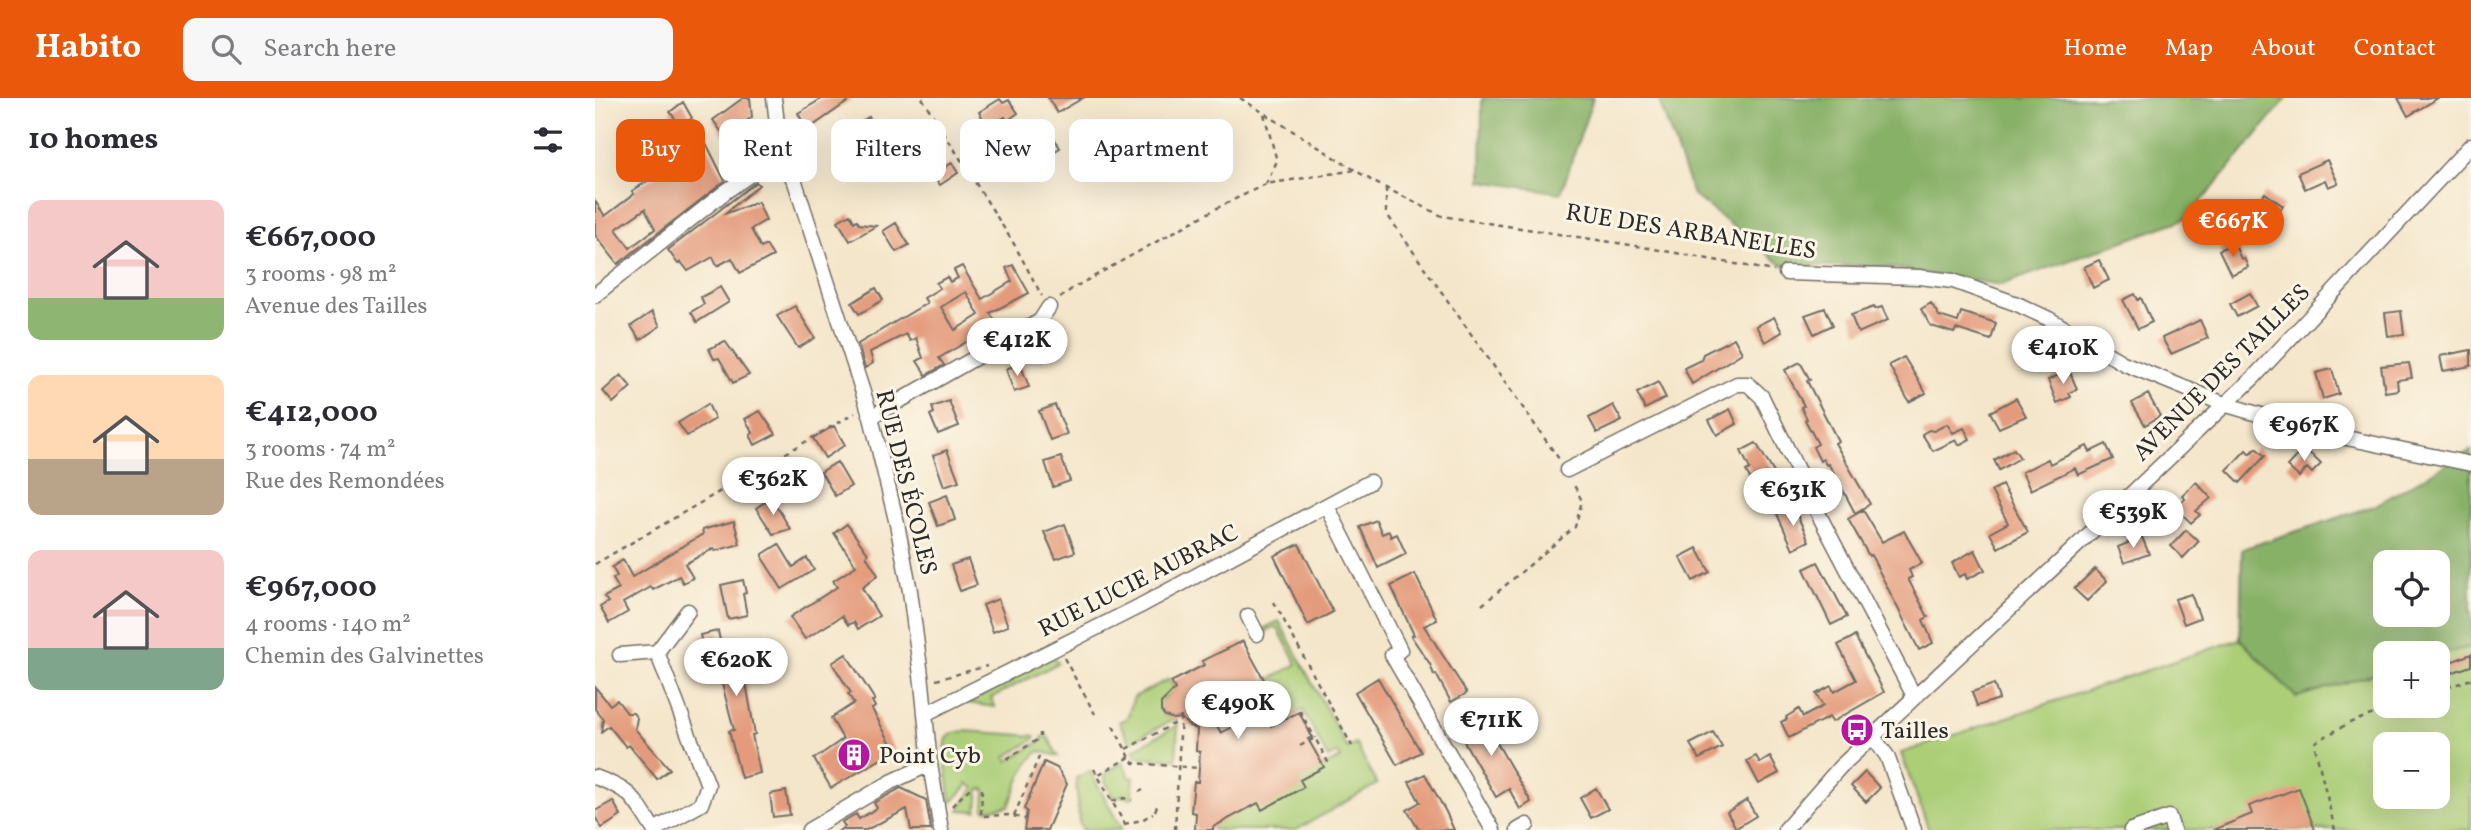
<!DOCTYPE html>
<meta charset="utf-8">
<style>
:root{--surface:#fff;--page:#f7f7f7;--text:#2b2b33;--muted:#7c7c81;--accent:#ea580c}
body{margin:0;font-family:Vollkorn,serif;background:var(--page);color:var(--text);height:100vh;display:flex;flex-direction:column;font-size:26px;white-space:nowrap}
*{box-sizing:border-box;margin:0}
p{font-size:23px;color:var(--muted)}
.icon{flex:none;width:38px;height:38px;fill:none;stroke:currentColor;stroke-width:2;stroke-linecap:round;stroke-linejoin:round}
.map{position:relative;flex:1;overflow:hidden}
.details{display:flex;flex-direction:column;background:var(--surface);width:595px}
.details>*{flex:none}
.hud{position:absolute;left:21px;top:21px;width:665px;height:63px;display:flex;gap:14px}
.buttons{position:absolute;left:1778px;top:452px;display:grid;gap:14px}
.buttons a{display:grid;place-items:center;width:77px;height:77px;border-radius:14px;background:var(--surface);box-shadow:0 7px 28px #0002;font-size:35px}
.price{position:absolute;translate:-50% -60px;padding:0 16px;border-radius:24px;background:#fff;color:#222;font-size:23px;line-height:46px;filter:drop-shadow(0 2px 4px #0008)}
.price::after{content:'';position:absolute;left:50%;top:42px;width:21px;height:16px;margin-left:-10px;background:inherit;clip-path:polygon(0 0,100% 0,50% 100%)}
.price.on{background:var(--accent);color:#fff}
ul{padding:0;list-style:none}
li{display:flex;align-items:center;gap:21px;height:175px;padding:0 28px}
li span{display:grid;place-items:center;flex:none;width:196px;height:140px;border-radius:14px;color:#555}
li>.icon{margin-inline-start:auto}
span .icon{width:84px;height:84px;fill:#fffc;stroke-width:1}
li b{font-size:30px}
h2{display:flex;justify-content:space-between;align-items:center;height:84px;padding:0 28px;font-size:30px}
.chip{padding:0 24px;border-radius:14px;background:var(--surface);box-shadow:0 7px 28px #0002;font-size:24px;line-height:63px}
.chip.on{background:var(--accent);color:#fff}
header{display:flex;align-items:center;gap:42px;box-sizing:border-box;height:98px;padding:0 35px;background:var(--accent);color:#fff}
header strong{font-size:33px}
nav{display:flex;gap:38px;margin-inline-start:auto;font-size:24px}
.search{width:490px;height:63px;background:var(--page);display:flex;align-items:center;gap:18px;box-sizing:border-box;padding:0 24px;border-radius:14px;color:var(--muted);font-size:26px}
main{display:flex;flex:1;min-height:0}
.map>svg:first-child{display:block}
</style>
<header>
<strong>Habito</strong>
<div class="search"><svg class="icon" aria-label="search" viewBox="0 0 24 24"><circle cx="10" cy="10" r="6"/><path d="M15 15l6 6"/></svg>Search here</div>
<nav><a>Home</a><a>Map</a><a>About</a><a>Contact</a></nav>
</header>
<main>
<section class="details">
<h2>10 homes<svg class="icon" aria-label="filters" viewBox="0 0 24 24"><path d="M4 7h16M4 17h16"/><circle cx="9" cy="7" r="2"/><circle cx="15" cy="17" r="2"/></svg></h2>
<ul>
<li><span style="background:linear-gradient(#f6c9c9 70%,#8fb573 0)"><svg class="icon" aria-label="home" viewBox="0 0 24 24"><path d="M3 11l9-7 9 7M6 9v11h12V9"/></svg></span><div><b>€667,000</b><p>3 rooms · 98 m²</p><p>Avenue des Tailles</p></div></li>
<li><span style="background:linear-gradient(#ffd9b3 60%,#b9a48a 0)"><svg class="icon" aria-label="home" viewBox="0 0 24 24"><path d="M3 11l9-7 9 7M6 9v11h12V9"/></svg></span><div><b>€412,000</b><p>3 rooms · 74 m²</p><p>Rue des Remondées</p></div></li>
<li><span style="background:linear-gradient(#f6c9c9 70%,#7fa58c 0)"><svg class="icon" aria-label="home" viewBox="0 0 24 24"><path d="M3 11l9-7 9 7M6 9v11h12V9"/></svg></span><div><b>€967,000</b><p>4 rooms · 140 m²</p><p>Chemin des Galvinettes</p></div></li>
</ul>
</section>
<div class="map">
<svg width="1876" height="732" viewBox="0 0 1876 732">
<rect width="100%" height="100%" fill="#fcf5e5"/>
<filter id="ink" filterUnits="userSpaceOnUse"><feTurbulence type="fractalNoise" baseFrequency=".0143" numOctaves="2"/><feDisplacementMap in="SourceGraphic" scale="14" xChannelSelector="R" yChannelSelector="G"/><feConvolveMatrix kernelMatrix="1 2 1 2 8 2 1 2 1" color-interpolation-filters="sRGB"/></filter>
<filter id="wash" filterUnits="userSpaceOnUse"><feTurbulence type="fractalNoise" baseFrequency=".00686" numOctaves="4" result="noise"/><feDisplacementMap in="SourceGraphic" scale="28" xChannelSelector="R" yChannelSelector="G"/><feGaussianBlur stdDeviation="1.57" result="paint"/><feColorMatrix in="noise" values="0 0 0 0 0 0 0 0 0 0 0 0 0 0 0 0 0 1.4 0 .05"/><feComposite in="paint" operator="in"/></filter>
<g filter="url(#wash)">
<rect width="100%" height="100%" fill="#f4e6cb"/>
<!-- green -->
<path fill="#abce77" stroke="#6b7c51" stroke-width="2" fill-rule="evenodd" d="M684,523L752,650L761,646L782,686L701,732H618V725L746,660L743,655L733,660L708,612L681,626L678,631L670,617L662,621L659,618L629,639L616,617L671,587L672,583L702,566L682,529L668,535L665,532Z
M1645,541L1701,599L1790,573V607H1843V558L1876,548V732H1334L1306,655ZM1790,646H1843V698H1790Z
M459,558L463,565L396,600L400,609L372,605Z
M574,581L580,592L568,601L566,613L570,618L582,620L535,644L524,624L532,620L539,599Z
M583,627L581,661L542,659L538,652Z
M370,633L440,638L439,641L411,659L413,663L447,642V639H453L463,658L445,653C429,663 421,691 414,708L391,712L389,710L390,691H384L382,713L364,712L379,690L372,685L371,689L356,705C355,692 345,646 354,638C358,634 364,634 370,633Z
M528,665L535,680L539,679L537,700L525,698L519,701L510,683L511,674Z
M495,673L527,732H488L484,724L481,680Z"/>
<!-- forest -->
<path fill="#88b168" stroke="#5a6e4a" stroke-width="2" fill-rule="evenodd" d="M887,0H998L966,95L886,83Z
M1063,0H1692L1593,120L1406,187L1291,169L1187,167L1098,97Z
M1876,352V548L1843,558V555H1790V573L1701,599L1645,541L1647,451L1779,408ZM1790,464H1843V516H1790Z"/>
<g id="blocks">
<!-- building -->
<path fill="#e49b7d" fill-rule="evenodd" d="M148,0H155L157,19L148,26L151,31L145,35L155,48L143,57L118,22Z
M228,0H258L212,32L203,15Z
M453,0H488L462,15Z
M1803,0H1843L1813,18Z
M405,1L408,5L414,2L423,15L412,23L410,19L393,29L384,14Z
M88,4L97,20L86,28L75,14Z
M274,19L280,30L256,44L250,33Z
M456,35L465,50L437,67L428,52Z
M96,40L102,48L110,43L130,83L23,166L0,137V103L10,118L39,96L37,93L65,75L59,64ZM50,111L60,131L35,150L21,131Z
M1732,62L1743,85L1733,89L1730,82L1710,91L1703,75Z
M357,65L363,75L345,87L338,77Z
M161,84L164,87L129,116L163,104L171,122L156,131L166,150L171,147L178,158L145,175L137,160L122,168L118,159L93,173L86,164L83,166L73,152Z
M1670,95L1688,108L1680,119L1662,107Z
M255,116L259,124L262,122L264,126L281,128L255,143L243,123Z
M301,125L314,147L301,154L288,133Z
M1639,145L1646,161L1649,160L1653,169L1636,177L1624,152Z
M1504,162L1514,182L1498,190L1489,169Z
M418,167L434,195L395,215L402,226L344,260L349,267L331,277L322,263L328,260L321,240L315,243L311,236L275,254L278,265L270,270L263,246L332,205L329,200L345,190L341,185L352,179L355,184L363,180L359,172L367,168L387,201L417,183L411,170ZM371,194L384,217L360,232L346,209Z
M125,189L134,204L102,224L96,214L109,206L106,199Z
M281,190L288,202L264,216L257,205Z
M1655,195L1662,208L1642,219L1635,206Z
M1540,196L1543,202L1546,200L1557,224L1543,231L1528,202Z
M1336,205L1344,218L1363,224L1366,214L1401,225L1396,242L1361,231L1359,235L1336,228L1326,211Z
M200,208L220,240L203,250L182,218Z
M1279,209L1280,211L1287,209L1293,222L1263,235L1256,217Z
M1230,210L1238,227L1219,236L1210,217Z
M1806,213L1809,236L1793,238L1790,215Z
M57,214L65,228L45,242L36,228Z
M1179,219L1187,234L1170,244L1161,228Z
M1605,222L1613,240L1576,256L1567,240Z
M1139,240L1147,255L1097,286L1089,270L1106,262L1108,256Z
M130,243L154,277L138,285L124,260L119,261L114,251Z
M1876,252V268L1848,273L1845,258Z
M1309,259L1331,295L1314,304L1294,267Z
M1205,264L1215,282L1212,283L1243,343L1240,345L1275,406L1260,415L1238,373L1233,366L1231,367L1228,361L1225,363L1218,349L1223,346L1210,322L1212,321L1206,309L1209,308L1190,272Z
M425,265L434,289L419,294L411,271Z
M1814,265L1817,280L1802,282L1803,292L1790,294L1786,268Z
M1737,271L1744,296L1728,301L1721,275Z
M1474,272L1482,291L1474,295L1476,299L1462,305L1453,282Z
M26,277L36,289L18,305L8,293Z
M1063,284L1071,300L1050,311L1042,295Z
M1553,296L1565,318L1550,327L1537,305Z
M1421,300L1431,318L1404,330L1395,314Z
M354,303L364,328L343,336L335,317L339,315L337,309Z
M113,306L120,321L92,338L83,325Z
M460,307L472,336L455,342L444,313Z
M1018,307L1027,323L1002,335L994,320Z
M1135,311L1142,326L1122,337L1114,322Z
M165,313L181,336L160,347L155,337L158,335L150,321Z
M1352,326L1358,335L1369,330L1375,341L1364,347L1361,342L1338,353L1327,336L1334,332L1339,333Z
M239,328L250,347L230,360L218,340Z
M1161,345L1181,378L1165,386L1161,379L1156,382L1151,373L1155,371L1146,353Z
M1511,346L1518,361L1483,377L1480,370L1435,392L1427,374L1453,361L1455,366L1492,348L1495,354Z
M1661,350L1670,358L1645,385L1632,372L1651,352L1655,356Z
M1709,350L1726,366L1717,375L1712,370L1704,379L1692,368Z
M1419,351L1425,360L1404,372L1399,362Z
M352,352L364,383L349,388L338,357Z
M466,359L475,383L458,389L450,364Z
M242,364L256,388L240,398L226,374Z
M1601,384L1616,400L1601,413L1605,417L1596,425L1581,410L1590,401L1587,397Z
M1407,387L1433,434L1403,450L1395,435L1413,425L1396,393Z
M352,397L360,422L343,428L334,404Z
M176,400L187,417L195,431L178,436L161,410Z
M1198,408L1214,443L1198,451L1182,416Z
M1268,412L1287,444L1309,433L1327,465L1314,472L1317,479L1313,481L1333,519L1328,522L1338,545L1324,552L1276,457L1274,458L1253,421Z
M781,422L787,436L794,433L796,439L802,436L811,456L783,470L765,429Z
M139,423L145,446L120,453L119,450L90,466L98,480L88,485L84,478L58,492L56,489L28,505L33,514L14,525L5,509L13,504L9,499L24,491L18,481L22,478L17,469L28,462L37,479L108,436L107,432Z
M252,426L273,456L271,458L283,477L267,490L284,518L263,531L259,524L253,527L247,518L210,541L195,519L242,489L238,483L261,468L239,435Z
M470,426L480,454L461,461L449,434Z
M1591,432L1604,443L1588,460L1576,448Z
M1547,439L1554,456L1529,465L1523,449Z
M184,446L198,469L212,460L219,472L187,491L168,461V456Z
M704,446L738,514L713,527L679,458Z
M1102,450L1115,474L1098,483L1085,459Z
M1380,452L1390,472L1372,481L1370,476L1364,479L1357,465Z
M373,461L382,487L365,493L356,467Z
M1223,464L1252,519L1236,527L1209,471Z
M1500,471L1512,483L1492,503L1479,491Z
M820,476L842,522L829,528L872,595L856,604L841,576L839,577L835,566L816,538L819,537L796,488Z
M148,482L151,495L148,496L152,517L133,521L126,487Z
M1596,496L1605,520L1589,526L1580,501Z
M403,501L413,528L398,534L388,507Z
M123,533L127,552H130L132,559L170,550L173,562L148,568L160,636L157,637L165,675L146,680L134,633L139,632L126,582L123,583L120,566L112,567L105,537Z
M1260,538L1289,594L1237,624L1234,619L1194,640L1186,624L1192,621L1191,619L1204,611L1208,619L1228,608L1221,596L1236,588L1239,594L1261,582L1243,547Z
M648,543L672,587L616,617L626,635L659,617L662,621L670,617L676,628L704,614L717,639L713,641L729,669L705,682L709,689L667,712L663,705L618,729V732H600L601,715L596,714L599,684H603L604,670L605,654L601,653L602,631L594,628L586,620L578,621L570,618L566,613V605L580,591L576,584L609,567L607,563Z
M251,556L280,602L277,603L280,609L277,611L300,653L236,690L219,661L248,641L236,620L259,605L253,596L256,595L237,565Z
M1876,556V568L1847,578L1843,569Z
M783,580L826,654L802,667L760,594Z
M1399,586L1404,601L1382,608L1377,594Z
M0,589L15,607L22,602L32,615H38L42,620L40,631L75,671L62,681L34,647L31,649L14,628L6,634L8,621L0,611Z
M883,612L936,704L925,711L914,691L901,699L859,626Z
M1118,634L1127,649L1104,661L1095,646Z
M1161,658L1165,665L1175,659L1184,675L1164,686L1152,663Z
M449,664L462,670L472,686L452,732H429L432,713L429,711Z
M1270,674L1285,690L1271,704L1256,688Z
M830,676L851,714L859,732H824L812,712L825,704L814,684Z
M306,690L331,702L336,732H316L312,711L271,732H245L250,729L247,724L261,716L264,721L282,710L279,705Z
M1001,690L1013,711L996,720L985,700Z
M1704,690L1720,732H1618L1657,716L1654,708Z
M191,693L195,717L178,719L175,696Z
M1152,702L1161,718L1141,730L1132,714Z
M18,703L26,718L7,730L0,719V713Z"/>
</g>
</g>
<g filter="url(#ink)">
<use href="#blocks" fill-opacity="0" stroke="#716c63" stroke-width="2"/>
<g fill="none" stroke-linecap="round" stroke-linejoin="round">
<defs>
<path id="minor" d="M179,0L186,59L200,84L276,319L302,426L315,493L327,585L335,666L346,732
M1191,175L1324,179L1358,183L1422,206L1454,221L1528,265L1629,306L1723,334L1876,366
M0,197L130,94L170,66L186,59
M276,319L445,223L454,209
M972,372L1142,286H1153L1167,299L1226,421L1319,598
M732,408L805,552L797,557L898,732
M653,518L662,536
M25,557L62,554L93,513
M330,616L545,508L775,384
M1278,639L1292,658L1319,732
M0,679C38,693 38,699 59,732
M59,732L106,706L113,687L62,554
M214,732L296,684L335,666
M923,732L932,727
M1190,732L1245,669L1470,459L1659,279L1876,47
M1536,732L1574,719L1578,732"/>
</defs>
<!-- minor casing -->
<use href="#minor" stroke="#716c63" stroke-width="17"/>
<!-- path -->
<path stroke="#716c63" stroke-width="2.5" stroke-dasharray="5 5" stroke-linecap="butt" d="M327,0L419,146L447,198
M645,0L779,84L847,118L1048,149L1179,173
M669,16L682,63L671,86
M791,90V115L964,361
M465,200L478,190L624,109L671,86L760,72
M0,466L260,315
M679,504L757,648
M887,507L980,429L987,403L978,385
M469,560L500,616
M341,582L392,568
M1843,593L1876,581
M705,613L720,640
M518,628L538,665L604,670
M705,648L720,640L734,666
M531,651L586,622
M412,661L445,640V635
M499,671L533,732
M504,676L535,659
M387,691L386,718L413,717L431,721
M544,694L548,692
M517,703L530,700L537,702
M357,708L376,689
M560,713L562,708
M419,718L444,659L449,661
M529,726L547,722L558,715
M580,732L586,618
M1740,732L1719,645L1754,625L1803,607"/>
<!-- minor -->
<use href="#minor" stroke="#fff" stroke-width="14"/>
</g>
</g>
<!-- icons -->
<defs>
<symbol id="bus-disc" viewBox="-11 -11 22 22"><circle r="9.5" fill="#b5179e" stroke="#fcf5e5"/><path d="M-5-6H5V4H4V6H2V4H-2V6H-4V4H-5ZM-3.5-4V0h7V-4ZM-3.5 1.2v1.5H-2V1.2ZM2 1.2v1.5H3.5V1.2Z" fill="#fff"/></symbol>
<symbol id="building-disc" viewBox="-11 -11 22 22"><circle r="9.5" fill="#b5179e" stroke="#fcf5e5"/><path d="M-4-6H4V6H1V3H-1V6H-4ZM-2.5-4.3h1.7v1.8h-1.7ZM.8-4.3h1.7v1.8H.8ZM-2.5-1h1.7V.8h-1.7ZM.8-1h1.7V.8H.8Z" fill="#fff"/></symbol>
</defs>
<g fill-rule="evenodd">
<use href="#bus-disc" x="1243" y="613" width="38" height="38"/>
<use href="#building-disc" x="240" y="638" width="38" height="38"/>
</g>
<g text-anchor="middle" stroke-width="6" stroke-linejoin="round" paint-order="stroke">
<!-- street labels -->
<g font-size="24" fill="#2b2b2b" stroke="#fcf5e5">
<text transform="translate(1096 133) rotate(9)" y="8">RUE DES ARBANELLES</text>
<text transform="translate(1626 274) rotate(-45)" y="8">AVENUE DES TAILLES</text>
<text transform="translate(312 384) rotate(76)" y="8">RUE DES ÉCOLES</text>
<text transform="translate(543 482) rotate(-27)" y="8">RUE LUCIE AUBRAC</text>
</g>
<!-- poi labels -->
<g font-size="24" fill="#2b2b2b" stroke="#fcf5e5" text-anchor="start">
<text x="1286" y="640">Tailles</text>
<text x="284" y="665">Point Cyb</text>
</g>
</g>
</svg>
<div class="buttons">
<a><svg class="icon" aria-label="locate" viewBox="0 0 24 24"><circle cx="12" cy="12" r="6"/><path d="M12 2v4M12 18v4M2 12h4M18 12h4"/></svg></a>
<a>+</a>
<a>−</a>
</div>
<b class="price on" style="left:1638px;top:161px">€667K</b>
<b class="price" style="left:422px;top:280px">€412K</b>
<b class="price" style="left:1468px;top:288px">€410K</b>
<b class="price" style="left:1709px;top:365px">€967K</b>
<b class="price" style="left:178px;top:419px">€362K</b>
<b class="price" style="left:1198px;top:430px">€631K</b>
<b class="price" style="left:1538px;top:452px">€539K</b>
<b class="price" style="left:141px;top:600px">€620K</b>
<b class="price" style="left:643px;top:643px">€490K</b>
<b class="price" style="left:896px;top:660px">€711K</b>
<div class="hud">
<a class="chip on">Buy</a>
<a class="chip">Rent</a>
<a class="chip">Filters</a>
<a class="chip">New</a>
<a class="chip">Apartment</a>
</div>
</div>
</main>
